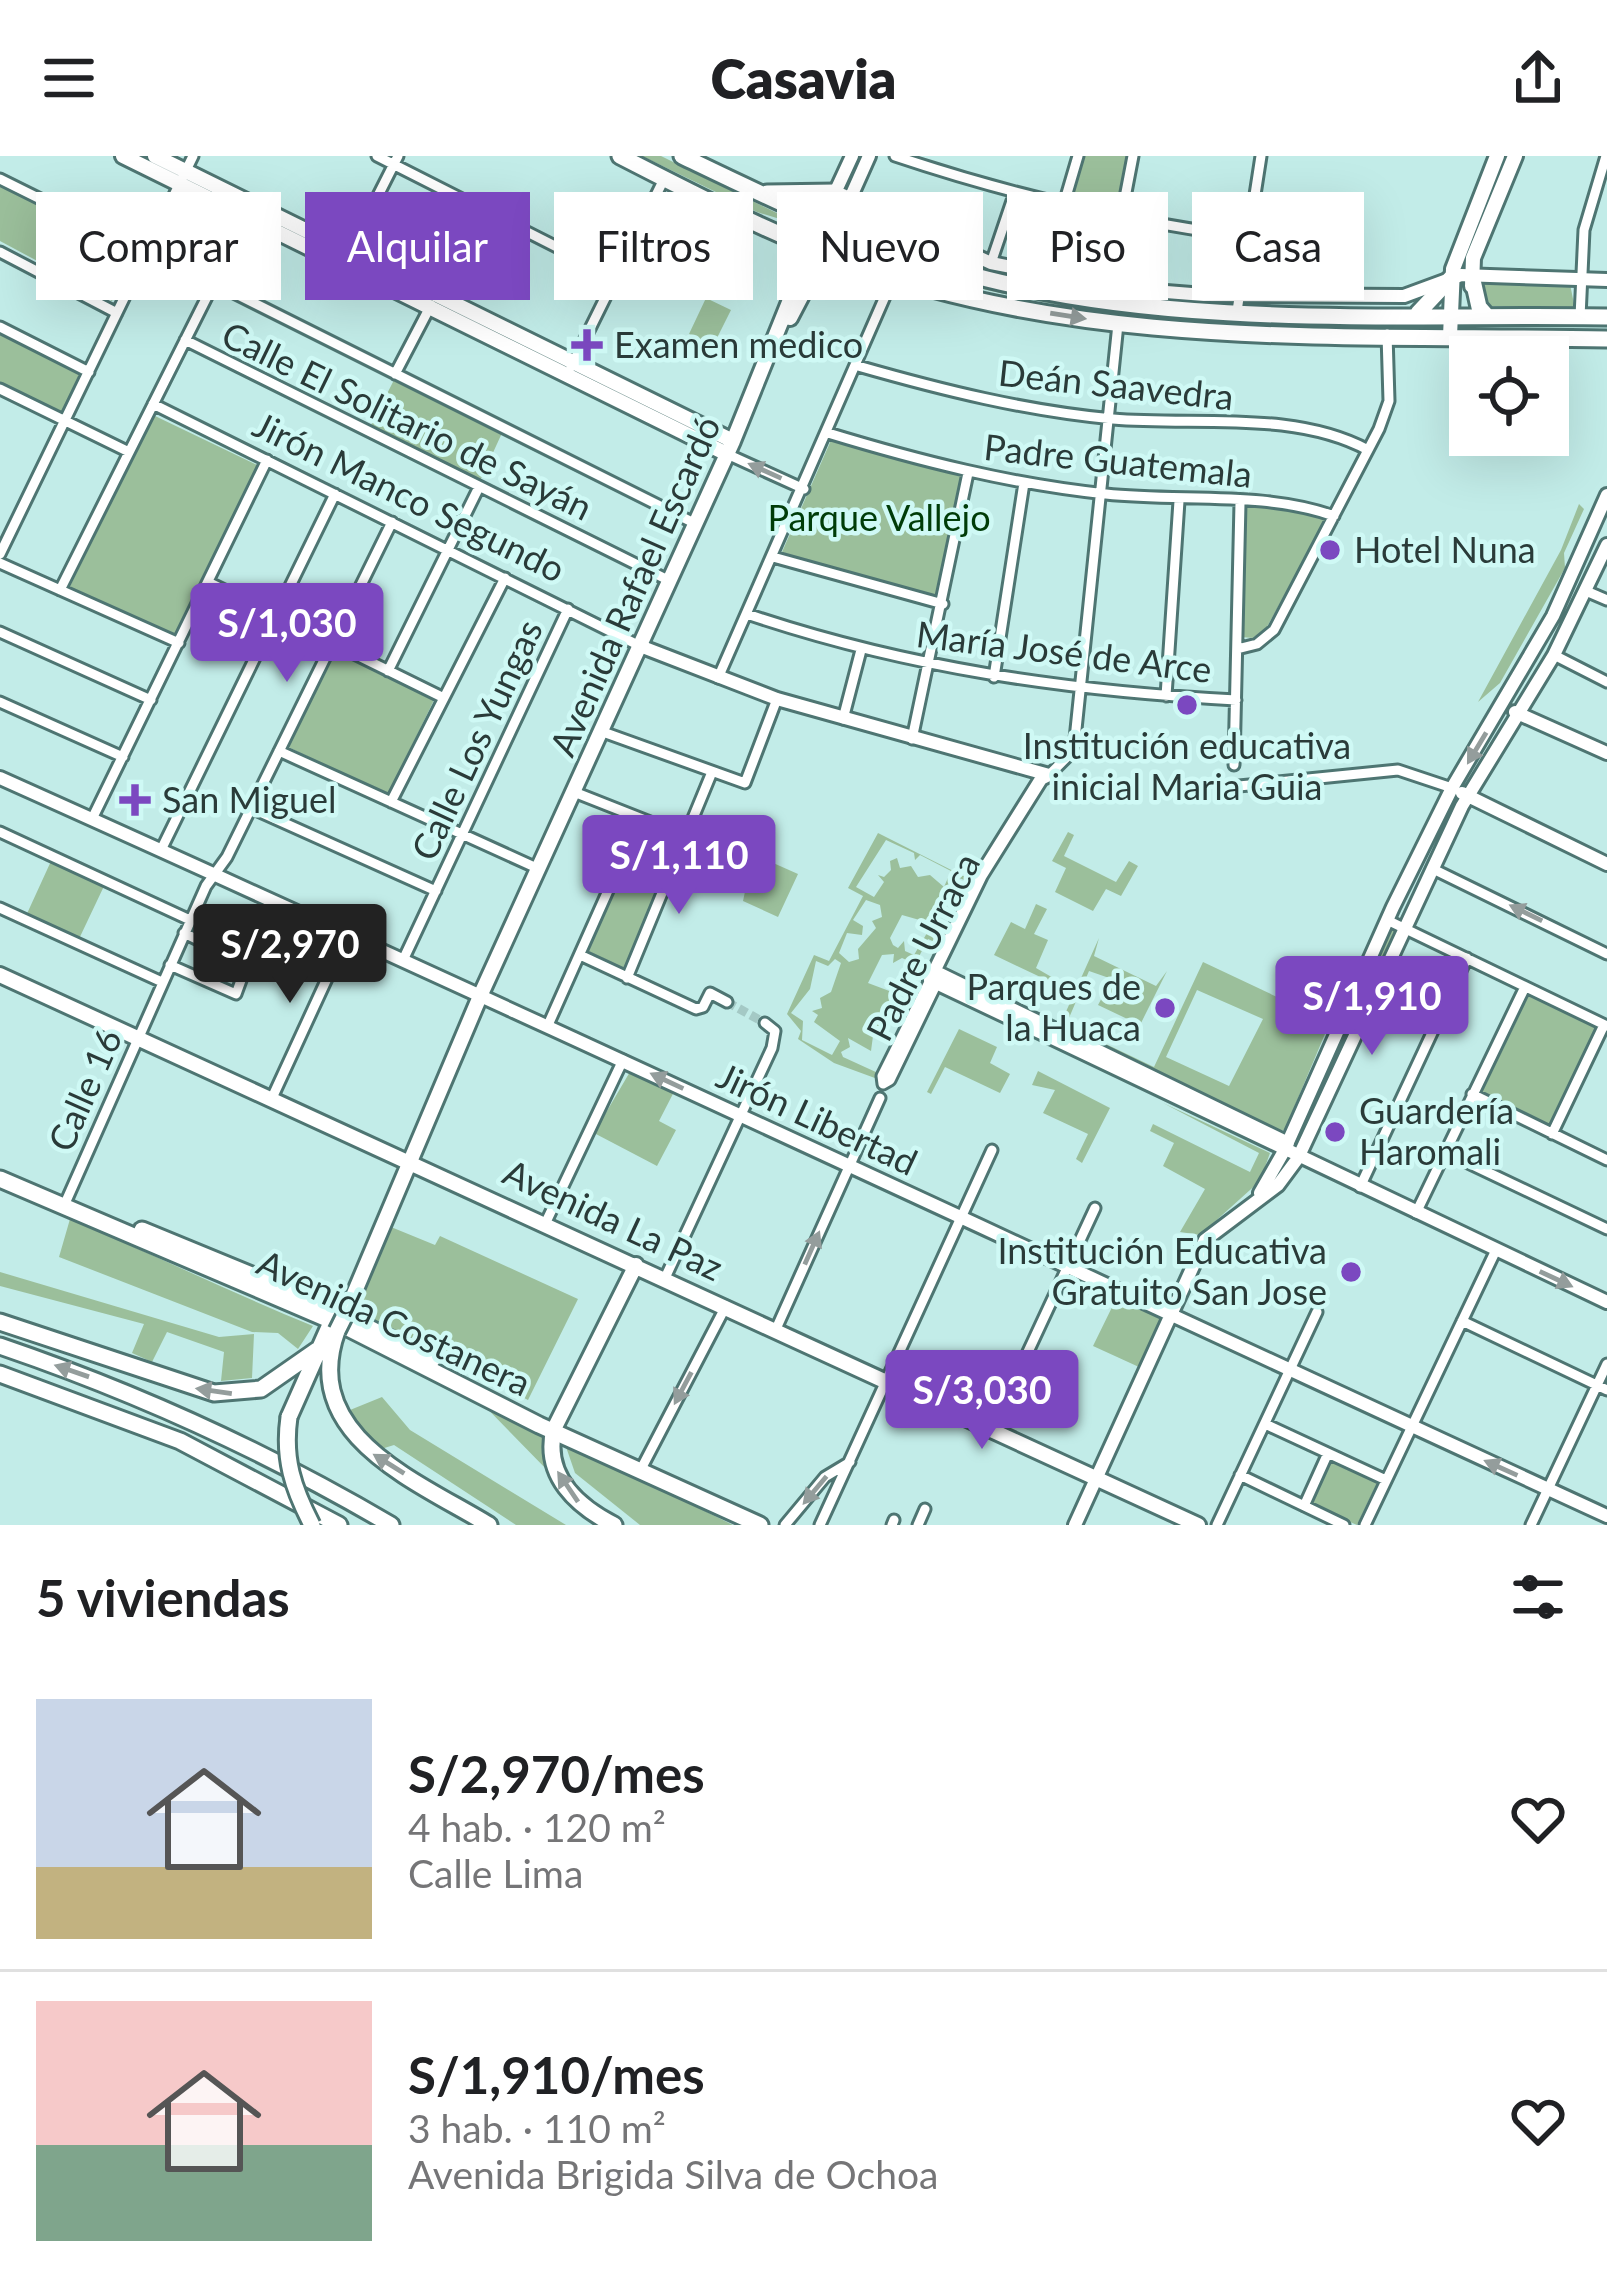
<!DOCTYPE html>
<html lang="es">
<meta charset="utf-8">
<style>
:root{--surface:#fff;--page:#f2f2f2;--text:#202124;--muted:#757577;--line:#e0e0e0;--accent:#7b48c0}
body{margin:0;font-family:Lato,sans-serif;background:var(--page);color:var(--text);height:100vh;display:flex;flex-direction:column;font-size:45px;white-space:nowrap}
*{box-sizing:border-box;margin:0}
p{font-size:39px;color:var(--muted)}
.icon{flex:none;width:66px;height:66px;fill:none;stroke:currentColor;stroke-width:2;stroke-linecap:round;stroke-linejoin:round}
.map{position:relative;height:1369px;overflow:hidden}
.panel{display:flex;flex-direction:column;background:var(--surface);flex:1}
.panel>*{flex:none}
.hud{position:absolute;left:36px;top:36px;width:1536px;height:108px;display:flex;gap:24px}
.buttons{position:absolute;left:1449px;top:180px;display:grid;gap:24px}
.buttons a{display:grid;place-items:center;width:120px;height:120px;border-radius:0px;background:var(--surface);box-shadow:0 12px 48px #0002;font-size:60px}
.price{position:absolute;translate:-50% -102px;padding:0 27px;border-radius:12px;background:var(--accent);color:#fff;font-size:39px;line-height:78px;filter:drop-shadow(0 3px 6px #0008)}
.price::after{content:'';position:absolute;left:50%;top:72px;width:36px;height:27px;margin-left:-18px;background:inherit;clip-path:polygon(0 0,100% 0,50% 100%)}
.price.selected{background:#222;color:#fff}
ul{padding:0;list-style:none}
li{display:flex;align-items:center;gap:36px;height:300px;padding:0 36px}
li+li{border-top:3px solid var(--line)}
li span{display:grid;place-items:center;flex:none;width:336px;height:240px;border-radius:0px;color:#555}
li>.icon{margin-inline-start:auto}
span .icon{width:144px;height:144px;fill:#fffc;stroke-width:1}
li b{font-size:51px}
h2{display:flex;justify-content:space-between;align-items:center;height:144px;padding:0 36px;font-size:51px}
.tag{padding:0 42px;border-radius:0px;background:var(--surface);box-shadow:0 12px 48px #0002;font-size:42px;line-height:108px}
.tag.selected{background:var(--accent);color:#fff}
header{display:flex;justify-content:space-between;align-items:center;height:156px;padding:0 36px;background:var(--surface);font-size:54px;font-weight:800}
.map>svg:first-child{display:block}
</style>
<header><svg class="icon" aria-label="menu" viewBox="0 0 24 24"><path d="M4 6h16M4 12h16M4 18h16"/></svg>Casavia<svg class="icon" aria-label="share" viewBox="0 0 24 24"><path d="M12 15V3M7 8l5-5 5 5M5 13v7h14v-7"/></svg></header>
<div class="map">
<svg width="1607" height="1369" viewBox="0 0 1607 1369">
<rect width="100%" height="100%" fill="#c2ece8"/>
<!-- green -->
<path fill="#9bbf9b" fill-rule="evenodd" d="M642,0H661L803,70L757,56Z
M1083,0H1130L1119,61L1068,48Z
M0,25L136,95L112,145L0,85Z
M846,87L967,127L1108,154L1396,169C1354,174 1310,170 1267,169C1119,165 984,141 844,93Z
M1480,125L1570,128L1575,153L1489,150Z
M706,142L731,154L713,190L689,178Z
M0,177L81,217L62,258L0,227Z
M394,224L502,277L480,325L370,271Z
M153,259L257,309L177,481L69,432Z
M832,282L961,320L936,440L859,423L782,396Z
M1579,348L1584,353L1564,397L1565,412L1500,527L1478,546L1561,394Z
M1244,351L1285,352L1326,363L1267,471L1253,482L1241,481Z
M335,494L435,542L388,639L288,591Z
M641,666L684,684L627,814L588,795Z
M1068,676L1074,679L1064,700L1116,726L1129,705L1138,710L1121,740L1106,733L1093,755L1055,736L1066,712L1052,705Z
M878,677L977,727L946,791L928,783L909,820L928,832L883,925L834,907L798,883L801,875L787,858L814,799L829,805L863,740L848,732ZM886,684L914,697L915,704L920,699L951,715L944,731L930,719L918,721L911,710L900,712L897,702L890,705L891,714L884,721L878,719L884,726L874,741L856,731ZM954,720L972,727L943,786L927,777L914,799L905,795L904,785L898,792L893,789L890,782L902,759L937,769L931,762L944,741L951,744L946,739ZM866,744L880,749L882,761L872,765L876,772L858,793L859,803L849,806L839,797L847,777L862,779L863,770L853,764ZM894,798L893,807L902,802L911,806L903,823L922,833L878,917L843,901L841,896L850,891L848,882L871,895L873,880L884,875V862L892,859V846L900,849V839L868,827L882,799ZM835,803L841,807L831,836L820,842L822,852L812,855L818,859L814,866L840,885L832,899L802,884L803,865L791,857L810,833L816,805L828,810Z
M753,698L798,718L778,761L743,745Z
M52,703L105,728L78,785L25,762Z
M1036,748L1047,753L1034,778L1048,784L1036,812L1055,823L1053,827L994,799L1011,766L1025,773Z
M1394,773L1397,779L1294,991L1388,774Z
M1099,782L1094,800L1156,830L1167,815L1140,869L1098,849L1112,823L1089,815L1066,869L1154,911L1203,806L1330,866L1285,973L1280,976L1060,869ZM1197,834L1263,863L1229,930L1166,901Z
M1529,839L1598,872L1550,969L1482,936Z
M959,873L997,891L990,907L1010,918L1000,937L945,911L931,938L927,936Z
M634,909L677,930L659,965L676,974L657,1010L594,977Z
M1038,915L1110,952L1082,1007L1076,1003L1088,978L1043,957L1055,934L1032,929Z
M1163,947L1270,997L1260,1025L1200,1079L1180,1076L1205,1033L1163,1010L1174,987L1150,975L1153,968L1250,1016L1259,997Z
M70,1063C152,1098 230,1136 313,1170L298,1193L278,1177L252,1176L59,1101Z
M391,1071L435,1089L440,1080L578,1143L528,1244L354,1155Z
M0,1116L219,1181L254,1178L252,1222L221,1225L224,1196L167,1176L152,1206L132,1197L144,1168L0,1130Z
M1117,1141L1161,1160L1139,1211L1093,1190Z
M473,1238L549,1275L551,1318Z
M382,1241L410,1274L566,1369H516L394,1289L378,1294L361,1278L350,1254Z
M564,1285L733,1369H640L575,1317Z
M1327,1299L1379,1323L1357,1369L1304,1346Z"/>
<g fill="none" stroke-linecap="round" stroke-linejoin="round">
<!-- minor-tunnel -->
<path stroke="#a4c9c5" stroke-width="9" stroke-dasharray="9 4.5" stroke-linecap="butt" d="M727,846L765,867"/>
<defs>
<path id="minor" d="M377,0L616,121
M895,0C1011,39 1124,65 1246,81
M0,23L147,96
M1063,51L1078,0
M0,96L117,157
M349,97L398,0
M991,107L1014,39
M214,127L696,368
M1108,130L1133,0
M1237,155L1261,0
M1580,161L1584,74L1606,0
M0,171L89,216
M185,184L670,425
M858,210C942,234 1026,255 1113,263C1195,270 1294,254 1368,294
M571,211L664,23
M395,218L431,149
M0,233L129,296
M153,248L640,490
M828,277C920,305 1011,328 1106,338C1180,346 1265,335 1334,360
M727,298L804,333
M0,398L193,0
M773,401L943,448
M0,407L179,487
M208,426L444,542
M60,434L248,59
M1586,435L1607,444
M747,458C907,512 1068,535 1236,544
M0,476L151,544
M1237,493L1257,488L1274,474L1379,273L1389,245L1387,178
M1554,499L1607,526
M388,515L479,331
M994,521L1024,327
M718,522L894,120
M1166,540L1179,345
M0,546L123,601
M843,563L861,494
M603,576L745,627L777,543
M912,583L968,317
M279,595L539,713
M1234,609L1240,347
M1049,619L1070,598L1075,583L1118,168
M1239,630L1398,614L1452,632
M574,636L688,681
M391,646L505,422
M251,652L436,735
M92,663L267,304
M0,676L190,764
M161,694L335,338
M1433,713L1607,798
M0,752L162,826
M1387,764L1607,870
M580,799L696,853L703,851L710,837L727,846
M404,802L568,453
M170,809L236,838L247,808L184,777
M627,822L712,616
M548,869L640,663
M883,928L890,924L937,827
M883,928L882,920L930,824
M1472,938L1607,1004
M272,942L348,777
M1552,978L1604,869
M1445,996L1607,1073
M1360,1031L1467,802
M67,1043L206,730L227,701L392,366
M1416,1057L1525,831
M546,1066L623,904
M665,1122L772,892L775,875L765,867
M1462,1165L1607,1234
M776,1173L880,942
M1265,1268L1386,1324
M992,1273L1095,1052
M640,1315L726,1150
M1240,1319L1344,1369
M1304,1350L1328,1297
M785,1369L825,1321L850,1306
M820,1369L992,994
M892,1369L894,1364
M918,1369L925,1353
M1217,1369L1317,1156
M1365,1369L1496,1094
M1531,1369L1607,1208"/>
<path id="tertiary" d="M836,36L991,107L1116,132L1204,139L1404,140L1461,119L1607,124
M821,67L852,0
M836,74L869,0
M640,490L777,543L1049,619
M1515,556L1607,597
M1049,619L1041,623L981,719L930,824L1607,1146
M0,622C538,863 1072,1114 1607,1360
M1462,637L1607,708
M934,815L1288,987
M1260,1037L1284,995L1393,751L1452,632L1553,460L1607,339
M1075,1369L1205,1084L1278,1029L1298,1002L1462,650L1554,499L1607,389"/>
<path id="secondary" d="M123,0L727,298
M155,0L733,285
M1472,130L1473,102L1515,0
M790,162L836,74
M1450,180L1453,113L1497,0
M0,819L1198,1369
M345,1159L481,838L733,285L821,67
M554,1273L636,1109"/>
<path id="primary" d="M620,0C692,37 766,75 842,104C1084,196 1353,178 1607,183
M682,0C782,48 879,96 987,123C1187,173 1402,158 1607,161
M767,37L836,36
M1472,120L1479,151L1486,159
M1418,157L1451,122
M0,1023L344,1170L539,1269L760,1369
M142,1074L324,1149L432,1204"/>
<path id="trunk" d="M335,1157L336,1155
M0,1166L214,1237L261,1233L317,1194
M337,1175C299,1280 417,1325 489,1369
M0,1190C138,1237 265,1295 391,1369
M0,1218L180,1285L339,1369
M289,1261L329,1171
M554,1273C543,1320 577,1350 614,1369"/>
</defs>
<!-- minor casing -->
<use href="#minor" stroke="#4e7572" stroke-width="15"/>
<!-- tertiary casing -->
<use href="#tertiary" stroke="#4e7572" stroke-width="18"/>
<!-- secondary casing -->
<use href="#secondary" stroke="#4e7572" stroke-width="20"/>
<!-- primary casing -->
<use href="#primary" stroke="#4e7572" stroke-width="21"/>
<!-- trunk casing -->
<use href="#trunk" stroke="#4e7572" stroke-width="21"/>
<!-- minor -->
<use href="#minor" stroke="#fff" stroke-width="9"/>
<!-- tertiary -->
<use href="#tertiary" stroke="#fff" stroke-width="12"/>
<!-- secondary -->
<use href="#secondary" stroke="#fff" stroke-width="14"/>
<!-- primary -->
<use href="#primary" stroke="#fff" stroke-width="15"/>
<!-- trunk -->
<use href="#trunk" stroke="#fff" stroke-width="15"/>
<defs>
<path id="trunk-bridge" d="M337,1175L344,1161
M289,1261C283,1303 293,1332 312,1369"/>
</defs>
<!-- trunk-bridge casing -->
<use href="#trunk-bridge" stroke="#4e7572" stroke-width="21" stroke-linecap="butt"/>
<!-- trunk-bridge -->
<use href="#trunk-bridge" stroke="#fff" stroke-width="15"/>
</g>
<!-- one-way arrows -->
<defs><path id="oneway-solid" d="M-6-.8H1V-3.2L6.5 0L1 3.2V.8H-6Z" transform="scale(3)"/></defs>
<g fill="#949d9c">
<use href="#oneway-solid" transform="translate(1068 160) rotate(9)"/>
<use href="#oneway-solid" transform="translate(765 315) rotate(-156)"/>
<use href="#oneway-solid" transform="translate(1477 592) rotate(121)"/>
<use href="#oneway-solid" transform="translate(1526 757) rotate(-154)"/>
<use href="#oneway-solid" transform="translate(667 925) rotate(-155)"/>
<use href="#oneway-solid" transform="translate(812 1092) rotate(-66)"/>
<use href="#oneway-solid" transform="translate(1556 1123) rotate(25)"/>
<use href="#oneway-solid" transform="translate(72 1215) rotate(-161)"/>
<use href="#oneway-solid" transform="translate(683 1232) rotate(118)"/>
<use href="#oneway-solid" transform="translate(214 1235) rotate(-172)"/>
<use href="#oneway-solid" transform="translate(389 1308) rotate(-148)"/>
<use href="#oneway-solid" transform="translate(1501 1312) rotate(-156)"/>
<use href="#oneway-solid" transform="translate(568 1331) rotate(-124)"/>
<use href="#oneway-solid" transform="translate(815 1334) rotate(130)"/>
</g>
<!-- markers -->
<g fill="#7b48c0" stroke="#cff9f5" stroke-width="4.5">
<path d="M581 171h12v12h12v12h-12v12h-12v-12h-12v-12h12z"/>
<circle cx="1330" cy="394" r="12"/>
<circle cx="1187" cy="549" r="12"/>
<path d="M129 626h12v12h12v12h-12v12h-12v-12h-12v-12h12z"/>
<circle cx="1165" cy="852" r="12"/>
<circle cx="1335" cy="976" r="12"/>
<circle cx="1351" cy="1116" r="12"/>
</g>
<g text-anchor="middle" stroke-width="9" stroke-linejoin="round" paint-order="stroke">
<!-- poi labels -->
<g font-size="36" fill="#2a3b39" stroke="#cff9f5" text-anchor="start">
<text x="614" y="202">Examen medico</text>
<text x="1354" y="407">Hotel Nuna</text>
<text x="1187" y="603" text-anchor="middle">Institución educativa<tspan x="1187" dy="41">inicial Maria Guia</tspan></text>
<text x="162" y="657">San Miguel</text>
<text x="1141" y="844" text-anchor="end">Parques de<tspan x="1141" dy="41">la Huaca</tspan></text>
<text x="1359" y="968">Guardería<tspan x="1359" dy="41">Haromali</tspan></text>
<text x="1327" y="1108" text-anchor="end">Institución Educativa<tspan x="1327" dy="41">Gratuito San Jose</tspan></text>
</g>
<!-- street labels -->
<g font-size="36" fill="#2a3b39" stroke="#cff9f5">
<text transform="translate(1116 229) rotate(6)" y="13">Deán Saavedra</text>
<text transform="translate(407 265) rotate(26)" y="13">Calle El Solitario de Sayán</text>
<text transform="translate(1118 305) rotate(6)" y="13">Padre Guatemala</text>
<text transform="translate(409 341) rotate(26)" y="13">Jirón Manco Segundo</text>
<text transform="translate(635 430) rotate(-66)" y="13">Avenida Rafael Escardó</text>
<text transform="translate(1064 496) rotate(7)" y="13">María José de Arce</text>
<text transform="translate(477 584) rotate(-65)" y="13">Calle Los Yungas</text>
<text transform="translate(923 791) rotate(-63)" y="13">Padre Urraca</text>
<text transform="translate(85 934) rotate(-66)" y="13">Calle 16</text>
<text transform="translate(817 963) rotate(25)" y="13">Jirón Libertad</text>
<text transform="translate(613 1064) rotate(25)" y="13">Avenida La Paz</text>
<text transform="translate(394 1167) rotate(25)" y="13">Avenida Costanera</text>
</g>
<!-- park labels -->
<g font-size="36" fill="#003c08" stroke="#cff9f5">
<text x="879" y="375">Parque Vallejo</text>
</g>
</g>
</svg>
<div class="buttons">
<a><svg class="icon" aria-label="locate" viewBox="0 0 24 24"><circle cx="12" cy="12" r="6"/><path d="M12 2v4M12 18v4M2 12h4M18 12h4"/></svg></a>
</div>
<b class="price" style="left:287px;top:529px">S/1,030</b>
<b class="price" style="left:679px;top:761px">S/1,110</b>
<b class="price selected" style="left:290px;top:850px">S/2,970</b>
<b class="price" style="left:1372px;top:902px">S/1,910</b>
<b class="price" style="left:982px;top:1296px">S/3,030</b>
<div class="hud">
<a class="tag">Comprar</a>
<a class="tag selected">Alquilar</a>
<a class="tag">Filtros</a>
<a class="tag">Nuevo</a>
<a class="tag">Piso</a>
<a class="tag">Casa</a>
</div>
</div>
<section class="panel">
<h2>5 viviendas<svg class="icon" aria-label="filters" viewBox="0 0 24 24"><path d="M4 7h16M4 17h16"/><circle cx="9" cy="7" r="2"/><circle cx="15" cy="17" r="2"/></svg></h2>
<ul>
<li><span style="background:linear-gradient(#c9d6e8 70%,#c2b280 0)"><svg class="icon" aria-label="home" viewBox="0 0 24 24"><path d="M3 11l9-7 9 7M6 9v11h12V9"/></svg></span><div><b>S/2,970/mes</b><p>4 hab. · 120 m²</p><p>Calle Lima</p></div><svg class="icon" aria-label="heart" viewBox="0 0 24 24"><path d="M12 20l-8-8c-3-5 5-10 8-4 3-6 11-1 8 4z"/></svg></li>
<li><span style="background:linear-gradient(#f6c9c9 60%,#7fa58c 0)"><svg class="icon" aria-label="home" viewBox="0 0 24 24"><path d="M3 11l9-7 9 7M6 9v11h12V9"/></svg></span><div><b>S/1,910/mes</b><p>3 hab. · 110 m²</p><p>Avenida Brigida Silva de Ochoa</p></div><svg class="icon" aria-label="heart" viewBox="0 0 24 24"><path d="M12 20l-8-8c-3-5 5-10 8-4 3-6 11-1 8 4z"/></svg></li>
</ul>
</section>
